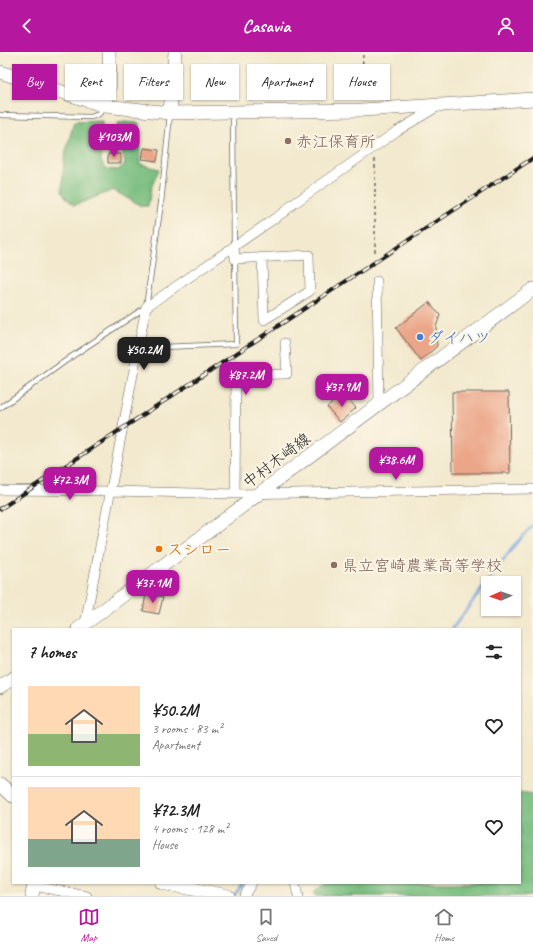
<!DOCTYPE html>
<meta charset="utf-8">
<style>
:root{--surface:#fff;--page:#f6f6f6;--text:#222;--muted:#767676;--line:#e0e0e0;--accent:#b5179e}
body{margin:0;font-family:Caveat,"Klee One",sans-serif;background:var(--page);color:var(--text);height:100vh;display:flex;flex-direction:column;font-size:15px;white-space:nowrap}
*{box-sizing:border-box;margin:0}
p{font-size:13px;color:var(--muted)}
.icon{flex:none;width:22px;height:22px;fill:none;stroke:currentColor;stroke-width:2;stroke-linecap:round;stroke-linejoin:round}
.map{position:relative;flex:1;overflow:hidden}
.side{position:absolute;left:12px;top:576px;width:509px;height:256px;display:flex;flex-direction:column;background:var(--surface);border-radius:0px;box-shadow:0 1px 3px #0004}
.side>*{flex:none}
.top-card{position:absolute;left:12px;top:12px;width:509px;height:36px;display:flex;gap:8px}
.needle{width:26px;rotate:268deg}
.fabs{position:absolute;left:481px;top:524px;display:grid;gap:8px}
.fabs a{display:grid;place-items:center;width:40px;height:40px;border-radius:0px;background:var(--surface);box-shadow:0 1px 3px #0004;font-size:20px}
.price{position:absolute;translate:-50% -34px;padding:0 9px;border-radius:8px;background:var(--accent);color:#fff;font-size:13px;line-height:26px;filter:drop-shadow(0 1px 2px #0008)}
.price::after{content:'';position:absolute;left:50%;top:24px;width:12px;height:9px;margin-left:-6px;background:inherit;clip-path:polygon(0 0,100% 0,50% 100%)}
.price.on{background:#222;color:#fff}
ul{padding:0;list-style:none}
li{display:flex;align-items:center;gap:12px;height:100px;padding:0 16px}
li+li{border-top:1px solid var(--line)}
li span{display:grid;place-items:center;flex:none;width:112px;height:80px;border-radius:0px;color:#555}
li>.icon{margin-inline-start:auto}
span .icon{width:48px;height:48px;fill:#fffc;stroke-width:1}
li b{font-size:17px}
h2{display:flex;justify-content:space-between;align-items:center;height:48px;padding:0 16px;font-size:17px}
.tag{padding:0 14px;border-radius:0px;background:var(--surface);box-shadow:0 1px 3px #0004;font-size:14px;line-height:36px}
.tag.on{background:var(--accent);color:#fff}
header{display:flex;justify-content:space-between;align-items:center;height:52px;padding:0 16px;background:var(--accent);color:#fff;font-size:18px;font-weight:700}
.dock{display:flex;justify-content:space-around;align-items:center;height:56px;border-top:1px solid var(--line);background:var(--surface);font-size:11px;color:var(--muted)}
.dock a{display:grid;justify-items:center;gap:2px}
.dock .on{color:var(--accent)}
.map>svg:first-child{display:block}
</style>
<header><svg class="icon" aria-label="back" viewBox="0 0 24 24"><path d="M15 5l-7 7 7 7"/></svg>Casavia<svg class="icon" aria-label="person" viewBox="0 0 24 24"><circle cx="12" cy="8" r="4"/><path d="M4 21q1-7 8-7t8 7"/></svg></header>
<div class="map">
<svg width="533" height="844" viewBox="0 0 533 844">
<rect width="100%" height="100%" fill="#fcf5e5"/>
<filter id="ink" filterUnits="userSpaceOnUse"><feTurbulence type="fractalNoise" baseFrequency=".025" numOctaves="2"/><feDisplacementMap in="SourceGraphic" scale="8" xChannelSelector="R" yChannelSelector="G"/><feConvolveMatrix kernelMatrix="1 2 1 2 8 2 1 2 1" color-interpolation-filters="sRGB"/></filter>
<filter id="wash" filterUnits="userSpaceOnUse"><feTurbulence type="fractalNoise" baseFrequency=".012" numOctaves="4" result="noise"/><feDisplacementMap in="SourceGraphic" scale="16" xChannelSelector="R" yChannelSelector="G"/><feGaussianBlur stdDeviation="0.9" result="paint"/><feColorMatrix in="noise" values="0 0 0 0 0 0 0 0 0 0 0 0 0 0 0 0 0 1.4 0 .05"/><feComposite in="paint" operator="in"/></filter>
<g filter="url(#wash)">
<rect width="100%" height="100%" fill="#f2e9ce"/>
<!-- forest -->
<path fill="#7abe81" stroke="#4b6d4e" d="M102,69L101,109L107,117L118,118L125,112L117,72L124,70L139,71L140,112L159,117L151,136L148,154H141L113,138L75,153L67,147L62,139L64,107L74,70Z
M520,741L533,743V844H314V840L326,831H520Z"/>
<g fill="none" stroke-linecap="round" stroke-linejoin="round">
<!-- stream -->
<path stroke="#73a6df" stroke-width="2.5" d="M452,577L517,490L533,473
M234,844L243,831"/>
</g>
<g id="blocks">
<!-- building -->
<path fill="#eba588" d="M144,96L159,98L157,109L142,107Z
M108,102H121V111H108Z
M429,250L440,263L436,275L437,294L421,309L396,276Z
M452,340H509L510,421H453Z
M343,341L356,356L340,370L327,355Z
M146,542L163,545L159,562L143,559Z"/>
</g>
</g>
<g filter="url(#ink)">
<use href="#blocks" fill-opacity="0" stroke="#67645a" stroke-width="1"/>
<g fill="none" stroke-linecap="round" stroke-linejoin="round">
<defs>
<path id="lane" d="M233,60L234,195
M0,63L91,65L99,62L104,55
M138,296L236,292L235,207
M0,356L71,305L146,255L161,151L170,62"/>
<path id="street" d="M234,195L235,207L309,203L310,239L264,268L262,205
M377,229L379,352
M0,438L111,439L238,442L533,437
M235,442L236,323L287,322L285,291
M85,572L146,255L284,160L292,153L397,79L437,55
M295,831L298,844
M34,834L87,844
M244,844L252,831"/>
<path id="secondary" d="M0,20L105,54L170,61L362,58L533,47
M105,54L110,33L109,0
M170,61L175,0
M78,577L533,237
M0,635L13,626
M0,732L13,744
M162,831L228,844
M32,844L34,831"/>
</defs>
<!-- lane casing -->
<use href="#lane" stroke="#67645a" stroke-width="6"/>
<!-- street casing -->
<use href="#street" stroke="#67645a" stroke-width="10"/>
<!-- secondary casing -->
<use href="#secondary" stroke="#67645a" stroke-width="14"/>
<!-- path -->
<path stroke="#67645a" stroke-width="1.5" stroke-dasharray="3 3" stroke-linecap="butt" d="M362,48L363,0
M375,200V104"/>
<!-- lane -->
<use href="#lane" stroke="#fff" stroke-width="4.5"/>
<!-- street -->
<use href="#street" stroke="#fff" stroke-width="9"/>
<!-- secondary -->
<use href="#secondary" stroke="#fff" stroke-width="13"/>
<defs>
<path id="rail" d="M0,457L533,106"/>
</defs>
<!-- rail casing -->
<use href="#rail" stroke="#1c1c1c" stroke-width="4"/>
<!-- rail -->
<use href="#rail" stroke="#fcf5e5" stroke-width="2.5" stroke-dasharray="8" stroke-linecap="butt"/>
</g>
</g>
<!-- markers -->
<g fill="#8d6e63" stroke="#fcf5e5" stroke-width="1.5">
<circle cx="288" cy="89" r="4"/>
<circle cx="334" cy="513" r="4"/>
</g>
<circle fill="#3f7fe0" stroke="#fcf5e5" stroke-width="1.5" cx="420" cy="285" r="4"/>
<circle fill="#e8710a" stroke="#fcf5e5" stroke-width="1.5" cx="159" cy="497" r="4"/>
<g text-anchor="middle" stroke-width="4" stroke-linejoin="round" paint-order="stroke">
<!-- education labels -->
<g font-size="16" fill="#785e54" stroke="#fcf5e5" text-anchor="start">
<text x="296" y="95">赤江保育所</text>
<text x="342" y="519">県立宮崎農業高等学校</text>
</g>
<!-- shop labels -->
<g font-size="16" fill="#366cbe" stroke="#fcf5e5" text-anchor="start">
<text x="428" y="291">ダイハツ</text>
</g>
<!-- street labels -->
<g font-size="16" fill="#1c1c1c" stroke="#fcf5e5">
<text transform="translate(276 408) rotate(-37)" y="6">中村木崎線</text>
</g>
<!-- food labels -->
<g font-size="16" fill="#c56008" stroke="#fcf5e5" text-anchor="start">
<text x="167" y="503">スシロー</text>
</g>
</g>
</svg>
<div class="fabs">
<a><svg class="needle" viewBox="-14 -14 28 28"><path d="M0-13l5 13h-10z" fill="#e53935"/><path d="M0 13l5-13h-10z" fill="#767676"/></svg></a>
</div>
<b class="price" style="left:114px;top:106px">¥103M</b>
<b class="price on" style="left:144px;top:319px">¥50.2M</b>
<b class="price" style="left:246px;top:344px">¥87.2M</b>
<b class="price" style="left:342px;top:356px">¥37.9M</b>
<b class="price" style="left:396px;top:429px">¥38.6M</b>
<b class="price" style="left:70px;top:449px">¥72.3M</b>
<b class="price" style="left:153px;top:552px">¥37.1M</b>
<div class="top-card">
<a class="tag on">Buy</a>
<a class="tag">Rent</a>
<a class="tag">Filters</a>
<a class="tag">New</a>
<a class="tag">Apartment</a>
<a class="tag">House</a>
</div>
<section class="side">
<h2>7 homes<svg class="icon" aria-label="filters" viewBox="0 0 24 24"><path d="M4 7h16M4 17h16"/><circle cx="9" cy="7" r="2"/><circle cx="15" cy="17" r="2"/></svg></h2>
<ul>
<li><span style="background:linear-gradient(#ffd9b3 60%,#8fb573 0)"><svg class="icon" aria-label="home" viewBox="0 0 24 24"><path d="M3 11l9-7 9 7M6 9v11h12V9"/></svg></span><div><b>¥50.2M</b><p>3 rooms · 83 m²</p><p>Apartment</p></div><svg class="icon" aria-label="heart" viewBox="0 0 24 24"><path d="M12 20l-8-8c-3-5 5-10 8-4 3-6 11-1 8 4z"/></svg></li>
<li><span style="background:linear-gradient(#ffd9b3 65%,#7fa58c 0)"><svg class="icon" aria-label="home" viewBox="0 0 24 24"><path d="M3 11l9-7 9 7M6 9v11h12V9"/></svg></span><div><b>¥72.3M</b><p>4 rooms · 128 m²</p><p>House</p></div><svg class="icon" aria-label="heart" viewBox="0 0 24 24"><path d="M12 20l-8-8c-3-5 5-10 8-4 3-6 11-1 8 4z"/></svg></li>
</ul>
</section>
</div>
<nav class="dock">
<a class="on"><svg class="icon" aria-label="map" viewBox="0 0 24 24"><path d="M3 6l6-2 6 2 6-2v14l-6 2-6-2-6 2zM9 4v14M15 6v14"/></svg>Map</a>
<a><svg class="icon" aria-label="saved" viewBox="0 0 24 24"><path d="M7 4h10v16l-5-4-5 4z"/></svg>Saved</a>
<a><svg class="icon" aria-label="home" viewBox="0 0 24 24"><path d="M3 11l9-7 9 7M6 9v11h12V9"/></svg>Home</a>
</nav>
